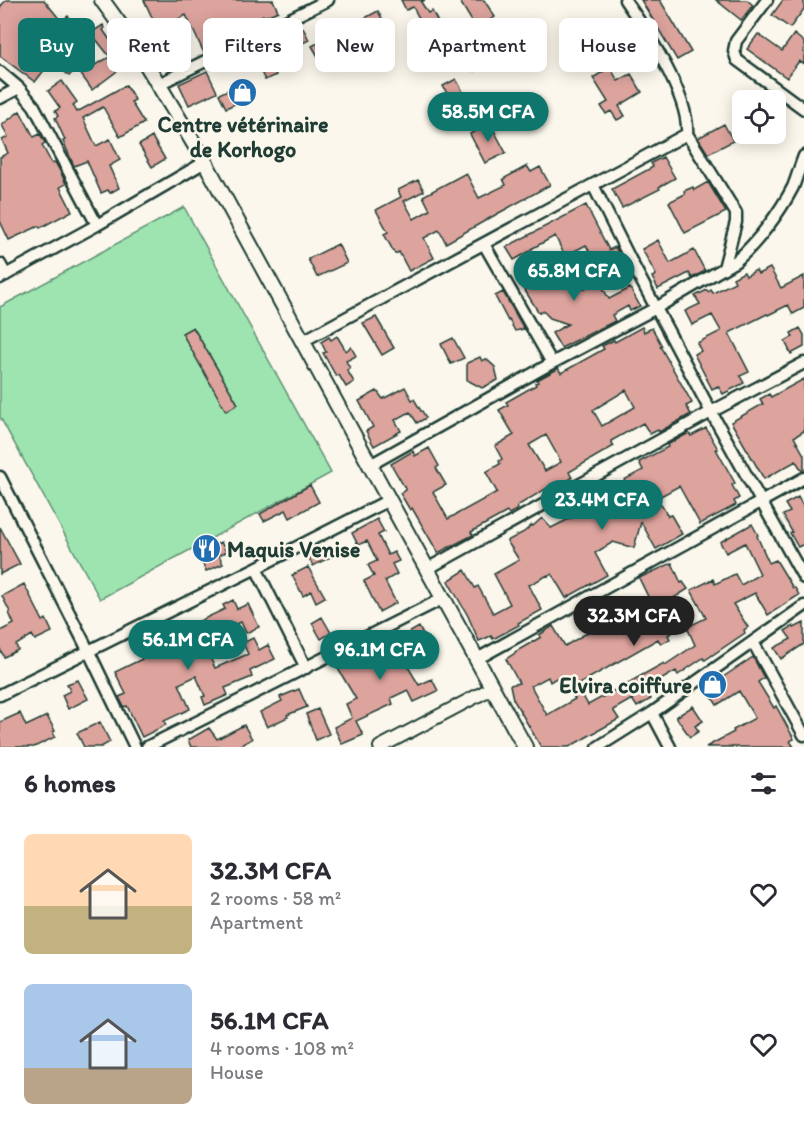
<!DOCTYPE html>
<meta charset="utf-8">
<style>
:root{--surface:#fff;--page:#f2f2f3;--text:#2b2b33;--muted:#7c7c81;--accent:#0f766e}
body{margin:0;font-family:Itim,sans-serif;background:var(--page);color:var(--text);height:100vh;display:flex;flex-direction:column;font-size:22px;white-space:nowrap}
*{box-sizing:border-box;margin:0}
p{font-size:20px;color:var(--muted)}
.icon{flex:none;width:33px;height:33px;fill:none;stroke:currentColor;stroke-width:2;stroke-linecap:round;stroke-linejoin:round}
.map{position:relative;height:747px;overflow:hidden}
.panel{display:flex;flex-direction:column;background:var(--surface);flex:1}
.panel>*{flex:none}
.banner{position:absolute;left:18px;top:18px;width:768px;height:54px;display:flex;gap:12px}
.tools{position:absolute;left:732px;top:90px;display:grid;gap:12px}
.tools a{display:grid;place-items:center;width:54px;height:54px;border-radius:9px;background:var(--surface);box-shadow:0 3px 15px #0003;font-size:30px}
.price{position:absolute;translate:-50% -51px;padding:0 14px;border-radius:21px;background:var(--accent);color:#fff;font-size:20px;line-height:39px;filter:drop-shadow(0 2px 3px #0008)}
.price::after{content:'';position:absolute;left:50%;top:36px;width:18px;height:14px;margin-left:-9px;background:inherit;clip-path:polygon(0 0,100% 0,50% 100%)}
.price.current{background:#222;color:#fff}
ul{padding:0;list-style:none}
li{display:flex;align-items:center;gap:18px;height:150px;padding:0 24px}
li span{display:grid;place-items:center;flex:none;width:168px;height:120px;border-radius:9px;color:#555}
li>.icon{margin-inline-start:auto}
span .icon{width:72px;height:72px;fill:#fffc;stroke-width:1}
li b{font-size:26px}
h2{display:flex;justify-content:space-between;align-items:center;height:72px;padding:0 24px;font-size:26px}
.pill{padding:0 21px;border-radius:9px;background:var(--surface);box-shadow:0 3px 15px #0003;font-size:21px;line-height:54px}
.pill.current{background:var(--accent);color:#fff}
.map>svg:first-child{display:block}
</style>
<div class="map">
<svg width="804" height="747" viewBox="0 0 804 747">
<rect width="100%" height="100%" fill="#fbf7ec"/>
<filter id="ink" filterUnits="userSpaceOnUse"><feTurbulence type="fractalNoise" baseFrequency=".0167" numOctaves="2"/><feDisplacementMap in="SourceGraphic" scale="12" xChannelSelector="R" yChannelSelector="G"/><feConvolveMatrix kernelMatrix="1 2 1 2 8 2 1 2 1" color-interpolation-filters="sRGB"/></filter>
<g filter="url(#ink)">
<!-- park -->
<path fill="#9ee4b0" stroke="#5e9072" stroke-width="1.5" d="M184,207L331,473L100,599L0,417V307Z"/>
<!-- building -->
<path fill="#dda39d" stroke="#1f3d34" stroke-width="1.5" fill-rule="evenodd" d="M6,0H44L61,21L68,16L77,28L55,50L58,54L103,25L105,28L103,30L115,47L116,46L129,62L92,90L73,63L69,67L73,72L69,76L52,60L35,82L0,56V7ZM95,38L110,57L91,67L81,53Z
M144,0H273L278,11L264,17L263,15L237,28V30L236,31L238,36L204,53L186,15L170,23L185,55L174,60L168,48L161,51L156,41H155L148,28L155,24Z
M401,0H425L421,2L428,13L432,11L442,30L429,37L413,7L406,10Z
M459,0H484L495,17L476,28Z
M641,0H660L691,52L677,60Z
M716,0H747L753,5L741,20Z
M783,0H804V9L790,28L772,15Z
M378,11L387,28L326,62L322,56L319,58L312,46Z
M303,28L309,40L269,59L276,75L265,80L250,51L263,45V46Z
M479,32L494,60L474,71L459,44Z
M758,34L782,51L794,34L804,42V64L799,61L787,78L747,49Z
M610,67L618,81L631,74L642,92L619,106L625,116L617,120L611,111L606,114L601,106L608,102L593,78Z
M207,71L217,92L189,105L179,84Z
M456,79L467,99L454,106L443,86Z
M62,81L77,102L73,105L77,112L126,85L135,100L131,102L144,123L120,137L103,107L83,118L96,146L110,139L120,160L109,166L119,188L110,193L108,190L101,193L87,161L74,166L63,141L65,140L55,118L58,116L55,111L60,108L48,91Z
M246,81L252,96L226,108L219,94Z
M20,111L34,137L40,134L45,143L42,145L52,164L55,162L61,173L66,184L60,187L72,211L40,228L39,226L9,240L0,221V157L8,153L2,140L8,137L2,125Z
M490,123L506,153L485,163L470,134Z
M724,124L733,141L708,154L698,138Z
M152,137L165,159L152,167L139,145Z
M663,157L675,178L659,187L660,189L622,208L612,189L653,167L651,163Z
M527,166L531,172L540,167L550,185L497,214L446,243L439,230L424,238L434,258L409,271L399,252L395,254L384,234L388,232L376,210L401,197L398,190L418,180L424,191L404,201L414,219L430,210L423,196L466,173L479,198L506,185L503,179Z
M708,182L726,212L685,233L669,202L685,194L684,191L693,187L694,190Z
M586,205L609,250L615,247L628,271L617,277L613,271L602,277L586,245L565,256L555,236L531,249L532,250L514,260L506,247Z
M658,240L670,263L694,250L705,271L692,278L689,273L658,289L652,277L656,275L642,249Z
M338,244L347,263L317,277L308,259Z
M564,257L568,266L566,267L579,291L599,281L609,299L630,288L640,306L630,311L628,306L612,315L615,321L561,348L552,333L568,324L550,318L543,311L539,313L519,281Z
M770,268L781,288L804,276V308L793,314L788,305L768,315L767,314L729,333L749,372L740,376L744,383L723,394L718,386L712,389L694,354L701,351L697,343L721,331L712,315L692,325L685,311L700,304L695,296L707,290L708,292L711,290L713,293L735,282L733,278L744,272L746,276L756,270L758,274Z
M503,292L524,329L515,331L509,320L508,321L495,296Z
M376,317L394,348L382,355L363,323Z
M193,327L238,404L226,411L182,333Z
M642,327L644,332L652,328L662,346H660L692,403L686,406L691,414L659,432L658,430L650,434L643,423L611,441L614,446L569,472L572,478L548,491L547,488L517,506L518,509L509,514L507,512L471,532L473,535L438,553L412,508L410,510L400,493L406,490L391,464L413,451L415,456L429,448L439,466L436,468L446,485L433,492L448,519L497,492L486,472L500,464L499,461L502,459L495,446L514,435L499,410L508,405L506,402L536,385L535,383L538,382L537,380L556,370L558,368L561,373L604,349L602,346L614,340L615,342ZM626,390L635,407L602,426L593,410ZM546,435L561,462L545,471L529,445Z
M800,328L804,335V347L791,354L785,341L793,337L791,333Z
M337,336L346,351L351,347L356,356L346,361L350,368L347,370L354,382L346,387L339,375L336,376L323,353L326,352L321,342L329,337L331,340Z
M453,338L464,358L451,364L441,344Z
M480,357L482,361L486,359L495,367L498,380L482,388L467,380V363Z
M804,379V431L794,437L804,455V471H802L796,461L764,479L731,422L763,404L760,399L769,394L771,397Z
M405,387L412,400L414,399L421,411H422L426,418L417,423L410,412L395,420L401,431L374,446L366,431L373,427L359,401L377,391L383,399Z
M706,428L718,449H716L735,483L732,485L739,498L734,501L736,505L700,524L679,486L657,498L668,516L671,515L682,534L656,549L641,522L634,548L613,542L595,553L607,575L566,598L552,574L548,576V575L529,585L542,610L518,623L519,625L493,639L491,636L479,641L468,616L448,581L465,570L475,588L478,586L493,613L510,604L494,574L519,560L507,541L524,532L532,525L533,526L542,518L551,528L577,515L570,503L600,487L613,511L629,502L628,500L633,497L624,480L643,470L639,462L668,447L667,445L689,433L691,436Z
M310,485L319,502L290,518L286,510L264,521L260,514Z
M798,497L804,508V544L798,547L790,533L792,532L783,515L790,512L785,504Z
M377,519L384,532L378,535L388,555L394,552L399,561L392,564L397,574L385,581L396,603L379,612L364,581L374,576L368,565L377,561L367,541L358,545L352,533Z
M752,524L758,535L757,536L769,563L776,560L793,588H795L799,595L768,615L755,593L733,604L748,627L744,630L745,633L705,660L703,658L678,675L676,671L645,689L651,699L637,707L632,699L613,710L619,719L592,734L569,747H541L513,699L510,685L519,683L506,659L515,653V652L541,637L539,635L553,626L565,646L592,630L581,610L599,600L615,630L653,607L639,578L672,563L681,583L683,582L688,589L672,599L679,611L668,617L676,630L668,635L670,639L661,644L658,639L577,685L588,705L664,663L665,665L695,645L687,627L706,618L691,590L713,579L715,584L735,574L741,585L760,574L745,543L726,553L720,542ZM561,675L575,699L547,715L531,686L548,677L550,682Z
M0,527L20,564L0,574Z
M210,542L212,546L221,542L226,552L219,555L223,564L206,571L198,553L204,551L202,546Z
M331,546L336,554L313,566L309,558Z
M308,567L325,597L316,602L311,591L303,596L292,575Z
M24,584L43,621L46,619L52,632L35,640L32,635L16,645L18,650L4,657L0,649V631L14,624L9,613L10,612L2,596Z
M233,600L237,609L248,604L259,627L246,633L241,622L225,629L227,632L203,643L215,668L248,654L243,643L253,638L259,650L268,645L275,659L250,671L252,677L225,688L228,695L205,705L202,697L205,696L196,676L179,684L190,709L164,721L166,725L142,737L127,706L124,707L119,697L126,694L115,672L142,659L141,656L164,644L166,648L199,632L195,623L225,609L223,605Z
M322,617L331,633L321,639L312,623Z
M804,623V644L781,659L774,648L791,639L785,631L793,626L794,628Z
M419,627L427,642L402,657L419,685L432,679L438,691L414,702L408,690L391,698L393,704L356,721L363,735L342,744L334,727L352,718L346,704L356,699L334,662L342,658L346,665L366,653L364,651L378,644L381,649Z
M753,657L764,678L758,682L774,708L776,706L794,739L790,741L794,747H706L734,732L733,730L755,718L739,691L717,705L705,686L719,677L720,679Z
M78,680L88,699L68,709L62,695L70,691L67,684Z
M299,689L307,707L287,715L288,717L267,727L260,712L282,701L280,697Z
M693,706L703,721L695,726L699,731L690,737L676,717Z
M318,709L329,734L316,740L306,714Z
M20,713L26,726L47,716L55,731L53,732L55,737L34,747H0V722Z
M100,722L110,742L101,747H84L77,733Z
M244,725L252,739L237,747H191L188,740L209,728L217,739Z"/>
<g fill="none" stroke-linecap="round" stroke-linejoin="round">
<defs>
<path id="minor" d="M625,0C646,30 690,97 687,134L736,213V222L724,268
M767,0L736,41L734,51L737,60L804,109
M0,72L19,88L34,106L97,225
M159,84L328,0
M0,98L19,88
M593,185L630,259L711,412L804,578
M484,244L552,363
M0,264L6,275
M0,278L97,225L205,162
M303,341L687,134
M370,465L552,363L656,308L736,261C758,242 780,212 793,187C797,177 800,166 804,156
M0,477L88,650L135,747
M256,568L306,668
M427,569L711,412L804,363
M753,642L804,735
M477,659L804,478
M0,695L256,568L389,500
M652,713L670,747
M147,747L444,598
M598,747L652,713L804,606"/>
<path id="tertiary" d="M380,747L492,688"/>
<path id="secondary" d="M102,0L136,47L205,162L389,500L525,747"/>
</defs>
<!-- minor casing -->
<use href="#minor" stroke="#1f3d34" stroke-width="15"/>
<!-- tertiary casing -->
<use href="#tertiary" stroke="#1f3d34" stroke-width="16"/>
<!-- secondary casing -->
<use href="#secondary" stroke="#1f3d34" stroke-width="18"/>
<!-- minor -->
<use href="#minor" stroke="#fbf7ec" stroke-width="10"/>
<!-- tertiary -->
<use href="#tertiary" stroke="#fbf7ec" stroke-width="12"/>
<!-- secondary -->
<use href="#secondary" stroke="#fbf7ec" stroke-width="14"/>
</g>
</g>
<!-- icons -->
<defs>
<symbol id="shop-disc" viewBox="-11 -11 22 22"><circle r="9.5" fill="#1f6fb2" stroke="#fbf7ec"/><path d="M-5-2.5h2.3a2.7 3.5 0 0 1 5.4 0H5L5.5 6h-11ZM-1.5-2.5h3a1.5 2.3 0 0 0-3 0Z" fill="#fff"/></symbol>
<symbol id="restaurant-disc" viewBox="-11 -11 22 22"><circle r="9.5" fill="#1f6fb2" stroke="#fbf7ec"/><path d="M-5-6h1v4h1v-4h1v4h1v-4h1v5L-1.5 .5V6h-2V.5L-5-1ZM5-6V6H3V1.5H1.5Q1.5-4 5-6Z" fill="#fff"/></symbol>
</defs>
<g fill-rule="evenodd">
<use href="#shop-disc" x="226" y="76" width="33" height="33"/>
<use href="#restaurant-disc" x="190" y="532" width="33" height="33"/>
<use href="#shop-disc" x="696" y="668" width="33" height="33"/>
</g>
<g text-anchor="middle" stroke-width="5" stroke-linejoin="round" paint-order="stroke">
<!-- poi labels -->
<g font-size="22" font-weight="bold" fill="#1f3d34" stroke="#fbf7ec">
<text x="243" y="132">Centre vétérinaire<tspan x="243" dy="25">de Korhogo</tspan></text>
<text x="227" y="557" text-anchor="start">Maquis Venise</text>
<text x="692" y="693" text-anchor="end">Elvira coiffure</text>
</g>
</g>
</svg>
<div class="tools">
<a><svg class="icon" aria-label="locate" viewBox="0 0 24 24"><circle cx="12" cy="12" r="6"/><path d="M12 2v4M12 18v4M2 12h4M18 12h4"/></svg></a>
</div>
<b class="price" style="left:488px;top:143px">58.5M CFA</b>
<b class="price" style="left:574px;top:302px">65.8M CFA</b>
<b class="price" style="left:602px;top:531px">23.4M CFA</b>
<b class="price current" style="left:634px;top:647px">32.3M CFA</b>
<b class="price" style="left:188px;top:671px">56.1M CFA</b>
<b class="price" style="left:380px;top:681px">96.1M CFA</b>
<div class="banner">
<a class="pill current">Buy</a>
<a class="pill">Rent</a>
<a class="pill">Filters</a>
<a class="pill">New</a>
<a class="pill">Apartment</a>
<a class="pill">House</a>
</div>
</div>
<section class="panel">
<h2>6 homes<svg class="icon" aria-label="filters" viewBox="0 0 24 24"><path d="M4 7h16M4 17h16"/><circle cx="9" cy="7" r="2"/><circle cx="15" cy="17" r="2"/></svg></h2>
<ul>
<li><span style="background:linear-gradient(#ffd9b3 60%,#c2b280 0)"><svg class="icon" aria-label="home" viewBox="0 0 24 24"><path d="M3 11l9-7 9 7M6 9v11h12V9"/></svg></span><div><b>32.3M CFA</b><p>2 rooms · 58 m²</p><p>Apartment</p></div><svg class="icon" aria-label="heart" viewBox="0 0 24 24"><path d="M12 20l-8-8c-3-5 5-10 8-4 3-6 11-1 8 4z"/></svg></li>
<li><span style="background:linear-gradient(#a9c7e8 70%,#b9a48a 0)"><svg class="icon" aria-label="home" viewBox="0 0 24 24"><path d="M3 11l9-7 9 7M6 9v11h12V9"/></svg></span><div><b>56.1M CFA</b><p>4 rooms · 108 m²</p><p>House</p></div><svg class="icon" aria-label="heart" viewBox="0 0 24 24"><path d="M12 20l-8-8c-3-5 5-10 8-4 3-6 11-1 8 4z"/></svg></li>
</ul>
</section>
